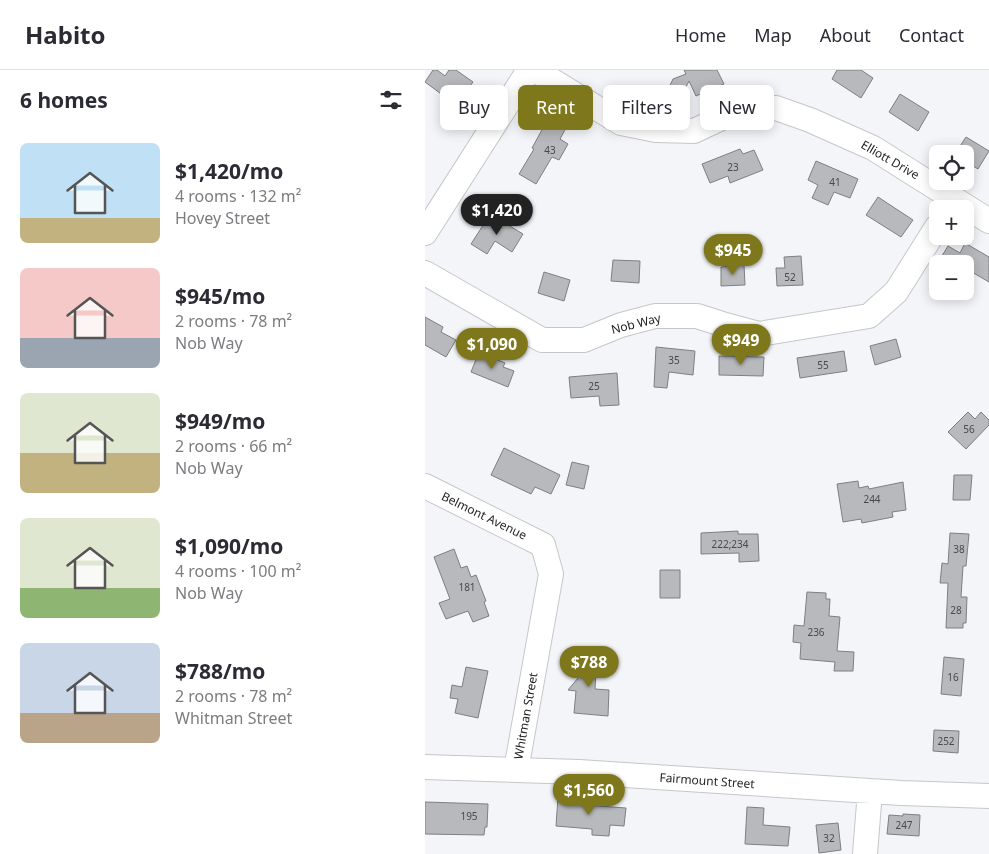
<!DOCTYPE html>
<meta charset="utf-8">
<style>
:root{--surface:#fff;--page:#f2f2f3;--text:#2b2b33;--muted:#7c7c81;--line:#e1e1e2;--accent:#7f771b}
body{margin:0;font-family:"Noto Sans",sans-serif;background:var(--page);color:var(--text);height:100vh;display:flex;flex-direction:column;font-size:19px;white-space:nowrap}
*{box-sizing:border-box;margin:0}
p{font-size:16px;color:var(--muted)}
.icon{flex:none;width:28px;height:28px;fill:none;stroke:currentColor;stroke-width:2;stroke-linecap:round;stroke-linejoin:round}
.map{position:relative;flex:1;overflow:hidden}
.side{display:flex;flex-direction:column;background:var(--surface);width:425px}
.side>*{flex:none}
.hud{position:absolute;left:15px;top:15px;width:474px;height:45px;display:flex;gap:10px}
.fabs{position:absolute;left:504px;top:75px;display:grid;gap:10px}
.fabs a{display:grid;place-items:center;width:45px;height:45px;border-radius:8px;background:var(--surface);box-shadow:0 2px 12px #0003;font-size:25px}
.price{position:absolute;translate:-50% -42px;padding:0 11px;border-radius:18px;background:var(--accent);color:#fff;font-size:16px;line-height:32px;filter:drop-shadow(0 1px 2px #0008)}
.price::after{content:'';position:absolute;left:50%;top:30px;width:15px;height:11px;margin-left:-8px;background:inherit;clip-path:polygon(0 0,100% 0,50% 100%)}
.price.selected{background:#222;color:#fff}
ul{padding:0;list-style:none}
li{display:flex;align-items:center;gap:15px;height:125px;padding:0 20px}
li span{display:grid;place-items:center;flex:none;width:140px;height:100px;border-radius:8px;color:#555}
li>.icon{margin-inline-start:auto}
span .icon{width:60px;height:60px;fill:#fffc;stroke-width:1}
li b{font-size:21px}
h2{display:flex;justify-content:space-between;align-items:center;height:60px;padding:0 20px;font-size:21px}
.chip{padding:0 18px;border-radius:8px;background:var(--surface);box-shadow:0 2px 12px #0003;font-size:18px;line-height:45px}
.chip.selected{background:var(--accent);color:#fff}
header{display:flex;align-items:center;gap:30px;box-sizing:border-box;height:70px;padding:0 25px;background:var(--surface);border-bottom:1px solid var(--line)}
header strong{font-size:24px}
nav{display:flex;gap:28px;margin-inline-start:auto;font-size:18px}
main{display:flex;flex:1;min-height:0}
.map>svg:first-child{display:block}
</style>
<header>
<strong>Habito</strong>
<nav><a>Home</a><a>Map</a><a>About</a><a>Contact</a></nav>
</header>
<main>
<section class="side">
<h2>6 homes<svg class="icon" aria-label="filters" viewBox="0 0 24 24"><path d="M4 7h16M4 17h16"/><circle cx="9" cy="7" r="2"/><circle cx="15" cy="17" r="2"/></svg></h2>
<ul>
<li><span style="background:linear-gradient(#bfe0f5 75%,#c2b280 0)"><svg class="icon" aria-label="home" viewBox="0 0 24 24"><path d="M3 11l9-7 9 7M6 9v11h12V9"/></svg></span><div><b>$1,420/mo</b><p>4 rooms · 132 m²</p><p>Hovey Street</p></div></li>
<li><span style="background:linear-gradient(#f6c9c9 70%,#9aa5b1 0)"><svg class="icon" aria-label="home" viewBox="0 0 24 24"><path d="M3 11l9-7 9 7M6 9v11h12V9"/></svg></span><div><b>$945/mo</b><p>2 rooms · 78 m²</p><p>Nob Way</p></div></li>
<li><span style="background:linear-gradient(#dfe7d0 60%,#c2b280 0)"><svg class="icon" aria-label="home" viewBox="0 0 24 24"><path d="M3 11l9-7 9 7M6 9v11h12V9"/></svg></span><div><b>$949/mo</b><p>2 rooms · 66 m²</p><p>Nob Way</p></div></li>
<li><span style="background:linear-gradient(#dfe7d0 70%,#8fb573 0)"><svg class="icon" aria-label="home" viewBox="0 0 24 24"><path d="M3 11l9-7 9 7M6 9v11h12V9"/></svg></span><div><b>$1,090/mo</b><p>4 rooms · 100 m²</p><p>Nob Way</p></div></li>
<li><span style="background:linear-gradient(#c9d6e8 70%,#b9a48a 0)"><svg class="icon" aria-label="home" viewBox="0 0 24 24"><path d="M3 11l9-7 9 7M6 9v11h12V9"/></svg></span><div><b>$788/mo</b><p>2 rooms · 78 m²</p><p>Whitman Street</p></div></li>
</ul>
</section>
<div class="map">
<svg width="564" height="784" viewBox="0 0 564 784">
<rect width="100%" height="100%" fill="#f3f5f9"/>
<!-- building -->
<path fill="#b7b9bc" stroke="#7d7f82" d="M8,0H12L20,6L24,0H31L48,12L31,35L0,12Z
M259,0H292L299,14L271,26L264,11L252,35L240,26L248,9L261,4Z
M412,0H436L448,8L436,28L407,9Z
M475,24L504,42L493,61L464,42Z
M124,47L142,56L135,69L143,74L134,90L127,87L111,114L94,104L109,79L107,78Z
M541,67L564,81L553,99L540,91V84H530Z
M315,79L318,84L329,80L338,100L305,113L303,106L285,113L277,94Z
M391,91L433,109L425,128L409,122L403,135L387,128L393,115L383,110Z
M453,127L488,150L476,167L441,145Z
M62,149L69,154L73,149L98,164L87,182L70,171L62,184L46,174Z
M540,173L564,187V212L540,198V194H512L523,176L535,183Z
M376,186L378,215L352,216L351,198H360L359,187Z
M188,190L215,191L214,213L186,211Z
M319,195L320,215L296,216V197Z
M119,202L145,210L139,231L113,223Z
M0,247L18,257L16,262L31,270L21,287L0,275Z
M471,269L476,287L450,295L445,276Z
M231,277L270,281L268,305L244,302L242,318L229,317Z
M419,281L422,301L375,308L372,288Z
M54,282L80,293L78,297L89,301L83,317L46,302Z
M294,286L339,287L338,306L294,305Z
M192,303L194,335L175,336L174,326L146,328L144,307Z
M543,342L550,349L556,342L564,350V355L541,379L523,362Z
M79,378L135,405L126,424L110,417L106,424L66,405Z
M147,392L164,396L159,419L141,415Z
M529,405H547L545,430H528Z
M433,411L434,418L443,416L444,419L478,412L481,440L467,442L468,447L437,453L436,449L418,452L412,414Z
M313,461V464H333L334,491L314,492V483L276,484V463Z
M525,463L544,464L541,496H538L536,527H542L541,553H538V558H521L523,513H515L517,493L523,494Z
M29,479L36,498L42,496L46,507L51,505L61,531L59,532L64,546L48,552L43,541L21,549L14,533L25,529L9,487Z
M235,500H255V528H235Z
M382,522L401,523V529H405L404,546L415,547L412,581L429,582L428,601H409L410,592L375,589L376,573L368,572L369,555L379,556Z
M154,581L172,582L170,619L184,620L183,646L149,643L151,621L143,620L153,608Z
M519,587L539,589L536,626L516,624Z
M41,597L63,601L53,648L30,643L33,629L25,628L27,615L37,617Z
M509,660L534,661L533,683L508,681Z
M133,727L161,729L160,735L201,738L199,756L185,755L184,766L167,765V759L131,756Z
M0,732L63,734L62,757H60L59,765L0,764Z
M322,737L339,738L338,755L365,757L363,776L320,774Z
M478,744L495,745L494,766L462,764L464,745L478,746Z
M413,753L416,780L394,783L391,755Z"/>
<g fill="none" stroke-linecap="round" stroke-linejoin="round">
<defs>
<path id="minor" d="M110,0L196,53L231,60L269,61L305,44L351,38L385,50L448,78L564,151
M0,163L104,0
M0,203L117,270H159L196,255L230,246H272L297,254L334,264L444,246L471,222L512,157
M0,416L118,475L126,504L91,700
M0,697L154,702L476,723L564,726
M440,784L445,721"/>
</defs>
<!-- minor casing -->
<use href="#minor" stroke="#c6c7cb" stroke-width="26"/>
<!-- minor -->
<use href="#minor" stroke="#fff" stroke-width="24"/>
</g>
<g text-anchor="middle" stroke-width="4" stroke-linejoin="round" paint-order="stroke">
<!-- number labels -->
<g font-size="10" fill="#49494c">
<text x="125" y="84">43</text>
<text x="308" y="101">23</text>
<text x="410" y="116">41</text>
<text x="365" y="211">52</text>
<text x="249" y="294">35</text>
<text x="398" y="299">55</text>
<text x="169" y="320">25</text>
<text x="544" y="363">56</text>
<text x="447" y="433">244</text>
<text x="305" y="478">222;234</text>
<text x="534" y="483">38</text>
<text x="42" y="521">181</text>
<text x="531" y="544">28</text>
<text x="391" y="566">236</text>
<text x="528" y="611">16</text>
<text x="521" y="675">252</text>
<text x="44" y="750">195</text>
<text x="479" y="759">247</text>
<text x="404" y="772">32</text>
</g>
<!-- street labels -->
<g font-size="12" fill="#242426" stroke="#fff">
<text transform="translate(465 90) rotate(30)" y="4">Elliott Drive</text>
<text transform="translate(211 254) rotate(-14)" y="4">Nob Way</text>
<text transform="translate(59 446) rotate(26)" y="4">Belmont Avenue</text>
<text transform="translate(101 646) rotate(-80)" y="4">Whitman Street</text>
<text transform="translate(282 711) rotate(4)" y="4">Fairmount Street</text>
</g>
</g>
</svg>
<div class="fabs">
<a><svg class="icon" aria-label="locate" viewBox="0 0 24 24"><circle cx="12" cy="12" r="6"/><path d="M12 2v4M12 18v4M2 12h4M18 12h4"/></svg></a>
<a>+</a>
<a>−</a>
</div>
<b class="price selected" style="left:72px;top:166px">$1,420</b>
<b class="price" style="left:308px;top:206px">$945</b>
<b class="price" style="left:316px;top:296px">$949</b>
<b class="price" style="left:67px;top:300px">$1,090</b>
<b class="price" style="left:164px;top:618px">$788</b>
<b class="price" style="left:164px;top:746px">$1,560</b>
<div class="hud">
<a class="chip">Buy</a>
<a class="chip selected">Rent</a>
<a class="chip">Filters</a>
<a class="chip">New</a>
</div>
</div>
</main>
